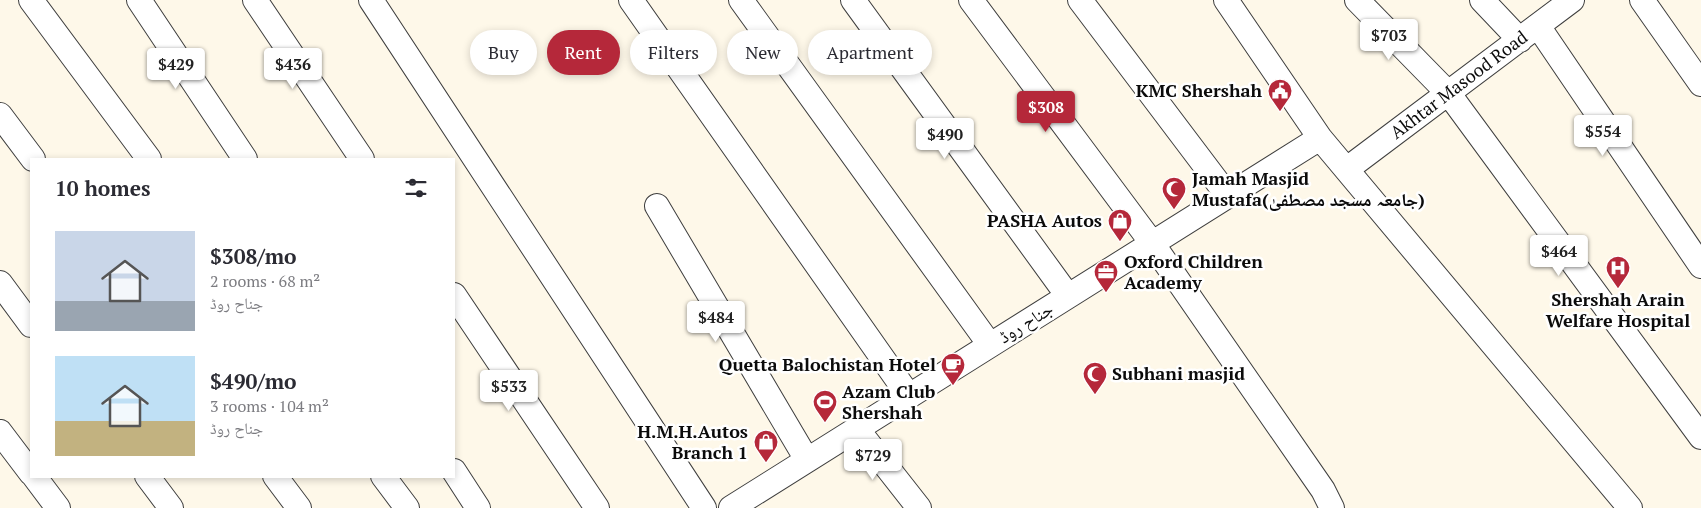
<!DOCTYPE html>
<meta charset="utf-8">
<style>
:root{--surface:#fff;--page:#f7f7f7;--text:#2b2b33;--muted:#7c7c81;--accent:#b5283a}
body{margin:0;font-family:"PT Serif","Noto Naskh Arabic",serif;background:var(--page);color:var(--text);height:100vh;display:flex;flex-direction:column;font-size:19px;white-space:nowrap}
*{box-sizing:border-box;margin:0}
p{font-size:16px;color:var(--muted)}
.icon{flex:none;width:28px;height:28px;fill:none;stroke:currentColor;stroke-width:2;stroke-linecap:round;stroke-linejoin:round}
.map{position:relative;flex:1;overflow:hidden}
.panel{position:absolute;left:30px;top:158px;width:425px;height:320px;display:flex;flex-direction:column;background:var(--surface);border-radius:0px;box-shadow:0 2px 8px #0003}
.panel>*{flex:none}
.banner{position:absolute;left:470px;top:30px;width:475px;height:45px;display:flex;gap:10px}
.price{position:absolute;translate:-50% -42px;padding:0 11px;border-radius:5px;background:#fff;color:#222;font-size:16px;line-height:32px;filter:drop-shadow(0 1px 2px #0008)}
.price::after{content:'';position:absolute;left:50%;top:30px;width:15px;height:11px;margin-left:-8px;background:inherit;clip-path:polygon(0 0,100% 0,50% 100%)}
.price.current{background:var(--accent);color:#fff}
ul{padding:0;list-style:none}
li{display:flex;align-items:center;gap:15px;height:125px;padding:0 25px}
li span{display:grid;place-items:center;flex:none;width:140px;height:100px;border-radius:0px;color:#555}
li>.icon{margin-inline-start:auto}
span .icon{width:60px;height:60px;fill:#fffc;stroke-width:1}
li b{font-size:21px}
h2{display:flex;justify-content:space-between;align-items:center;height:60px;padding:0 25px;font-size:21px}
.chip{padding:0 18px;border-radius:22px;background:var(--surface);box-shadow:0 2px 8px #0003;font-size:18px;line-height:45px}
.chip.current{background:var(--accent);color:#fff}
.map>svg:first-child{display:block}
</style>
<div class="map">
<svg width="1701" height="508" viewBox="0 0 1701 508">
<rect width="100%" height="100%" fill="#fef8e9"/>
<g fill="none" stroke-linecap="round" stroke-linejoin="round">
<defs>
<path id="minor" d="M31,0L149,159
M139,0L245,159
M255,0L362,159
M371,0L704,508
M631,0L909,396
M741,0L990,345
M853,0L1068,296
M971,0L1152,243L1323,490L1332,508
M1080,0L1228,196
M1226,0L1320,138L1630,508
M1357,0L1449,94L1701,437
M1482,0L1520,40
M1642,0L1701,84
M1538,26L1701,266
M0,115L33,159
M1347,169L1572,0
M657,206L807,460
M0,283L31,325
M454,295L597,508
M857,429L919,508
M0,432L31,473
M454,471L478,508
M34,476L58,508
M147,476L171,508
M275,476L299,508
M383,476L407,508
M731,508L1320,138"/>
</defs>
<!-- minor casing -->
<use href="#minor" stroke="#3e3e3e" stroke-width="26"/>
<!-- minor -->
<use href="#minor" stroke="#fff" stroke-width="24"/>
</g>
<!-- icons -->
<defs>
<symbol id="civic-pin" viewBox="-11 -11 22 30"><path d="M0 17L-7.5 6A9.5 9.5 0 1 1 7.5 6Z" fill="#b5283a" stroke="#fff"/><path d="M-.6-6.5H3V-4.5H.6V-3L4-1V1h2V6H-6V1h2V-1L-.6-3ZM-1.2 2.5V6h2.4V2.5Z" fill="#fff"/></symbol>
<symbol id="mosque-pin" viewBox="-11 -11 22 30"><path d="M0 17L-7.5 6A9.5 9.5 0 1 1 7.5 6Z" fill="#b5283a" stroke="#fff"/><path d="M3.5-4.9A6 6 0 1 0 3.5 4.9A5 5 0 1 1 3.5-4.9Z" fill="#fff"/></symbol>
<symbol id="shop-pin" viewBox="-11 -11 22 30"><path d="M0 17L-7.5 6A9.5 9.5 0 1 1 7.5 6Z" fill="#b5283a" stroke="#fff"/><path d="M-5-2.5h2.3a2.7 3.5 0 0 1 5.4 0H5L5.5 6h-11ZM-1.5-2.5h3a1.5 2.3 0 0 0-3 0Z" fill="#fff"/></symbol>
<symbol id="hospital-pin" viewBox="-11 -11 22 30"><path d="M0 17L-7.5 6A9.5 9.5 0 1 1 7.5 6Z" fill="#b5283a" stroke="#fff"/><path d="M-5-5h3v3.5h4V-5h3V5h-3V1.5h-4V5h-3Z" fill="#fff"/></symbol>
<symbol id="office-pin" viewBox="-11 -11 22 30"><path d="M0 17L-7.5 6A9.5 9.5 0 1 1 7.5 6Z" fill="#b5283a" stroke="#fff"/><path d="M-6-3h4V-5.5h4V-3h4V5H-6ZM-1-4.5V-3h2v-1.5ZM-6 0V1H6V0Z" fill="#fff"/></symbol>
<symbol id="cafe-pin" viewBox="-11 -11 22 30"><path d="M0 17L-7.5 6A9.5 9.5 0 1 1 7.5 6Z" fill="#b5283a" stroke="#fff"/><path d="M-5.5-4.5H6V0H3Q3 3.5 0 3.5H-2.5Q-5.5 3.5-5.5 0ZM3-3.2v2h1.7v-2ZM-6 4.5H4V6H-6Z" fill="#fff"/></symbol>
<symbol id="stadium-pin" viewBox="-11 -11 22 30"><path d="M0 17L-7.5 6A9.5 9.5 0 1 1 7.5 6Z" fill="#b5283a" stroke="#fff"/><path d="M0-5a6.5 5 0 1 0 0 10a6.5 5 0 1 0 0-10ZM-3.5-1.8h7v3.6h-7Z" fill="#fff"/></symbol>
</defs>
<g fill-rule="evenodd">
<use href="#civic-pin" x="1266" y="77" width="28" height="38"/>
<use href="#mosque-pin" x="1160" y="175" width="28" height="38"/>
<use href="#shop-pin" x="1106" y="207" width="28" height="38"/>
<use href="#hospital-pin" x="1604" y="254" width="28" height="38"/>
<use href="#office-pin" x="1092" y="258" width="28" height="38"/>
<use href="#cafe-pin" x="939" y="351" width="28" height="38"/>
<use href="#mosque-pin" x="1081" y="360" width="28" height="38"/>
<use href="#stadium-pin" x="811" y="388" width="28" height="38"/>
<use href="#shop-pin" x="752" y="428" width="28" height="38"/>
</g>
<g text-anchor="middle" stroke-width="5" stroke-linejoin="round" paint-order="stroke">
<!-- street labels -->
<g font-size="18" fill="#0b0b0b" stroke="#fff">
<text transform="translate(1459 85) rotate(-37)" y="6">Akhtar Masood Road</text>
<text transform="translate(1026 323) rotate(-32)" y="6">جناح روڈ</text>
</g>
<!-- poi labels -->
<g font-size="18" font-weight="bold" fill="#0b0b0b" stroke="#fff" text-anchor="end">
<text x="1262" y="97">KMC Shershah</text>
<text x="1192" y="185" text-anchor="start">Jamah Masjid<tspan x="1192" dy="21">Mustafa(جامعہ مسجد مصطفیٰ)</tspan></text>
<text x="1102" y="227">PASHA Autos</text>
<text x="1124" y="268" text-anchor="start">Oxford Children<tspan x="1124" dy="21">Academy</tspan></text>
<text x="1618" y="306" text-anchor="middle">Shershah Arain<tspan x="1618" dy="21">Welfare Hospital</tspan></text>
<text x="936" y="371">Quetta Balochistan Hotel</text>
<text x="1112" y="380" text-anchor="start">Subhani masjid</text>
<text x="842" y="398" text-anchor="start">Azam Club<tspan x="842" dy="21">Shershah</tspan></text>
<text x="748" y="438">H.M.H.Autos<tspan x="748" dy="21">Branch 1</tspan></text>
</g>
</g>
</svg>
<b class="price" style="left:1389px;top:61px">$703</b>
<b class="price" style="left:176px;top:90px">$429</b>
<b class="price" style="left:293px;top:90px">$436</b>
<b class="price current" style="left:1046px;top:133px">$308</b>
<b class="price" style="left:1603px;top:157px">$554</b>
<b class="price" style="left:945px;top:160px">$490</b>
<b class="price" style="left:1559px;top:277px">$464</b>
<b class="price" style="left:716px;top:343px">$484</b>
<b class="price" style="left:509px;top:412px">$533</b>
<b class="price" style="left:873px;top:481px">$729</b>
<div class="banner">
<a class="chip">Buy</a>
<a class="chip current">Rent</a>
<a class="chip">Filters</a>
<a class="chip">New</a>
<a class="chip">Apartment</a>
</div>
<section class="panel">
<h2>10 homes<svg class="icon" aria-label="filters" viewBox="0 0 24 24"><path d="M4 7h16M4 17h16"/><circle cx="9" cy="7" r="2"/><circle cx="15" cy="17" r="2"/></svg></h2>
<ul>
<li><span style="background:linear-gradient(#c9d6e8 70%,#9aa5b1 0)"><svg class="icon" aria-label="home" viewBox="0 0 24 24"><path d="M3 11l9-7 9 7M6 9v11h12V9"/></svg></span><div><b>$308/mo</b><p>2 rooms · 68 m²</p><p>جناح روڈ</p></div></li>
<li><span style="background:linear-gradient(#bfe0f5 65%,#c2b280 0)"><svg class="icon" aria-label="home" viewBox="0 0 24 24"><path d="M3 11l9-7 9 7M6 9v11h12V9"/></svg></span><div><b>$490/mo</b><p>3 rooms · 104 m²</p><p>جناح روڈ</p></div></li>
</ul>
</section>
</div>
